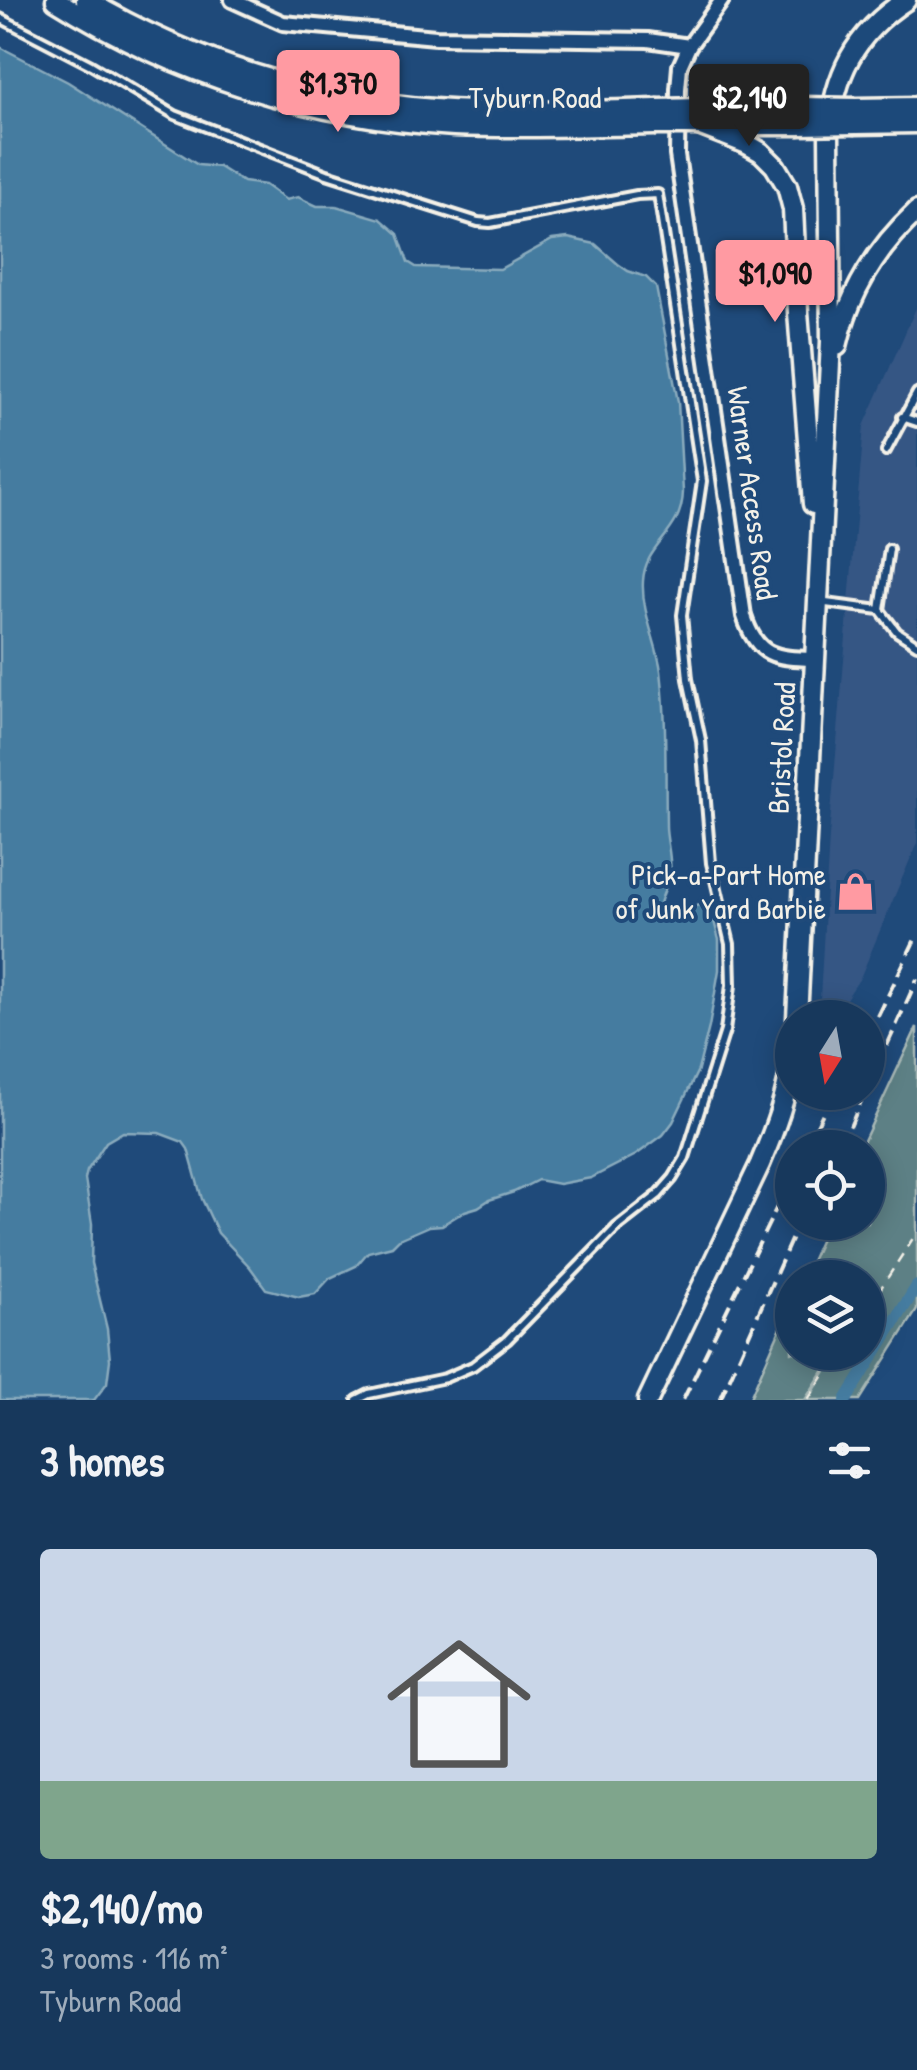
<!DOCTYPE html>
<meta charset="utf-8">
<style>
:root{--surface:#17385c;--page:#203f62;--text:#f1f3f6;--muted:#9eacbb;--line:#365272;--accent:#ff9aa2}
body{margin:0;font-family:"Patrick Hand",sans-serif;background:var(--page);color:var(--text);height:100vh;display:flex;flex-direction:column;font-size:38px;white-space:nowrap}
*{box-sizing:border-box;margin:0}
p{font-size:32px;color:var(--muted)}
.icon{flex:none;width:55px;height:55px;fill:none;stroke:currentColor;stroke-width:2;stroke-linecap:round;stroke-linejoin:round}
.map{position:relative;height:1400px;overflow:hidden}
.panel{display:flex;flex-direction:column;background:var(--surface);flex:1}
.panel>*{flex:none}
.needle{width:65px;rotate:191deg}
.buttons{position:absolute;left:775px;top:1000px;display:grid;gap:20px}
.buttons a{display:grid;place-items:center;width:110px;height:110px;border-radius:50%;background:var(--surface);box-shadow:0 5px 25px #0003,0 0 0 2px var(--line);font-size:50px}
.price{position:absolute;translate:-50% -85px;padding:0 22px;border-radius:10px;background:var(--accent);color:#111;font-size:32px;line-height:65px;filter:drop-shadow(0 2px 5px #0008)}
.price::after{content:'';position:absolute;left:50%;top:60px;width:30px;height:22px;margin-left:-15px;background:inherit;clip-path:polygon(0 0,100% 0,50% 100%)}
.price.on{background:#222;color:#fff}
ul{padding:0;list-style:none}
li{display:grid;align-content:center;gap:20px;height:530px;padding:0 40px}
li span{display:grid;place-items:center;height:310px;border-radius:10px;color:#555}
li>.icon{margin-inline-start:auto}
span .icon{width:180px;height:180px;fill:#fffc;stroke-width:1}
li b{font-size:42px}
h2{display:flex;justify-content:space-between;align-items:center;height:120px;padding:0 40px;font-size:42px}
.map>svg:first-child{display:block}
</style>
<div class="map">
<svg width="917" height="1400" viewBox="0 0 917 1400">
<rect width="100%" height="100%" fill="#1f4a7a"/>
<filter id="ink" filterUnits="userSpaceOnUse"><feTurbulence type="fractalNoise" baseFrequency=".01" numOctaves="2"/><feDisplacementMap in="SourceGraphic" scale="20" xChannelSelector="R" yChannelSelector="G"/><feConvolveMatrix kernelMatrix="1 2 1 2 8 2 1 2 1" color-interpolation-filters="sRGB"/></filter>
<g filter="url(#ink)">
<!-- built -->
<path fill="#365684" d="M917,306V843L860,978L834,1017L819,1018L829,837L864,426Z"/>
<!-- green -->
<path fill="#5d8085" stroke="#a8b8b6" stroke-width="2.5" d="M917,1027V1310L860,1400H808L837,1353L868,1352V1278L804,1277L828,1223L868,1222V1148L861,1147Z
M792,1302V1352L835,1353L805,1400H749Z"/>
<!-- water -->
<path fill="#447ca0" stroke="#8aabbd" stroke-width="2.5" d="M0,47L68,82L198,165L219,167L243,182L265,185L286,200L298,197L317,206H336L381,219L398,234L408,262L416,267L500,269L552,240L568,238L595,244L618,264L628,271L646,277L656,287L678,402L683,492C682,535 645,543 643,581C641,611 657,642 661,671C667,723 665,774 666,826C666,841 672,857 670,872C669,884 661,895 659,908L663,914C681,919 694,900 713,905L714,921L719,940V970L709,1027L698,1070L673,1122L663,1135L636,1155L591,1178L559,1184L538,1180L514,1192L489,1200L478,1207L465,1211L442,1225L429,1226L399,1239L392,1246L368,1252L356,1266L330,1278L315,1294L299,1297L266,1289L250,1267L218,1233L202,1199L188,1149L183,1142L159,1133L123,1132L106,1142L87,1171L85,1179L92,1224L91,1263L107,1329L110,1360L107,1383L94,1400H0Z"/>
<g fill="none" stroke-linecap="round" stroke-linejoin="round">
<!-- canal -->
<path stroke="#447ca0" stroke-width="12" d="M846,1400L917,1286"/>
<defs>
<path id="service" d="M0,18L91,65L175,115L327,174L478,222L490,223L637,195L658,194L702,481L682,615L688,679L701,740L711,863L730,944L731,985L725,1031L685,1158L673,1178L658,1195L617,1227L507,1340L473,1366L445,1378L369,1394L357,1400
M902,417L917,422
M886,451L917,393
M818,602L880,610L889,549
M880,610L897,632L917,645"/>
<path id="minor" d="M232,0L283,23L436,37L648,40L689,46
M722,0L689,46L680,66L678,89L677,155L744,616C757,657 775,658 814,659"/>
<path id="secondary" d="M56,0C175,75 314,118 454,126C520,129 588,126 654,125
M86,0C191,62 313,100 434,109C508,114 583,111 657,109
M705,108L802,107
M855,108L917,107
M856,124L917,123
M699,125L745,143L761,152L775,166L787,186L793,209L798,312L813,504
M710,125H798
M837,346C849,293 877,248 917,211
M797,1018L831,342L829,135C834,75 854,34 906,0
M648,1400L760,1164C775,1129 788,1094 792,1057"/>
</defs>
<!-- service casing -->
<use href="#service" stroke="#f4f1e8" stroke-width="14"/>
<!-- minor casing -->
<use href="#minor" stroke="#f4f1e8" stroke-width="20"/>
<!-- secondary casing -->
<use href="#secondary" stroke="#f4f1e8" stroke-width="25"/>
<!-- path -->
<path stroke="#f4f1e8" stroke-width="2.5" stroke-dasharray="10 8" stroke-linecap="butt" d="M868,1308L917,1232
M808,1400L839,1352"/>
<!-- service -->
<use href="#service" stroke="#1f4a7a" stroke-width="6"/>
<!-- minor -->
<use href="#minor" stroke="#1f4a7a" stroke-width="12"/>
<!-- secondary -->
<use href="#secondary" stroke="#1f4a7a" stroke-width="18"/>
<!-- rail -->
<path stroke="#f4f1e8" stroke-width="4" stroke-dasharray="15 8" stroke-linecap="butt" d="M868,1037L917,935
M868,1088L917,979
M806,1148L833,1092
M841,1148L865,1092
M683,1400L792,1176
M720,1400L799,1222"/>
<defs>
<path id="secondary-bridge" d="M802,107L855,108
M657,109L705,108
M654,125H699
M798,125L856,124"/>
</defs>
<!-- secondary-bridge casing -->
<use href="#secondary-bridge" stroke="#f4f1e8" stroke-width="25" stroke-linecap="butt"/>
<!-- secondary-bridge -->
<use href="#secondary-bridge" stroke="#1f4a7a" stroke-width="18"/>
</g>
</g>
<!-- icons -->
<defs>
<symbol id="shop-bare" viewBox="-9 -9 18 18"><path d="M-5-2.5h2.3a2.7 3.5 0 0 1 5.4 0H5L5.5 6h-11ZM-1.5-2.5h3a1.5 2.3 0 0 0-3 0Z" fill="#ff9aa2" stroke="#1f4a7a" stroke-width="2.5" paint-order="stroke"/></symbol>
</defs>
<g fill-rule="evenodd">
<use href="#shop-bare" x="828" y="864" width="55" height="55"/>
</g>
<g text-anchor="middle" stroke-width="8" stroke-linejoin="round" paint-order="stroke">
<!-- street labels -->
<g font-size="30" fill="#f4f1e8" stroke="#1f4a7a">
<text x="535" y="108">Tyburn Road</text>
<text transform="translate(752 493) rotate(82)" y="10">Warner Access Road</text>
<text transform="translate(782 748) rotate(-87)" y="10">Bristol Road</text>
</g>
<!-- poi labels -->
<g font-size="30" fill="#f4f1e8" stroke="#1f4a7a" text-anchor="end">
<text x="826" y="885">Pick-a-Part Home<tspan x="826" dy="34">of Junk Yard Barbie</tspan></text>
</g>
</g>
</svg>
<div class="buttons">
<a><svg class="needle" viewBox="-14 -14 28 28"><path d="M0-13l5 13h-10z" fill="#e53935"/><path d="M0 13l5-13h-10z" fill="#9eacbb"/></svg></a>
<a><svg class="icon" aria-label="locate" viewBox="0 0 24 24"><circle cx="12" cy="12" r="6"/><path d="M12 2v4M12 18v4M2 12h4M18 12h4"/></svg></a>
<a><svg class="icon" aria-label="layers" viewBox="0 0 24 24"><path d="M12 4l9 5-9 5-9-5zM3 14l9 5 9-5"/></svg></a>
</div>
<b class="price" style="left:338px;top:135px">$1,370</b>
<b class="price on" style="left:749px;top:149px">$2,140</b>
<b class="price" style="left:775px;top:325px">$1,090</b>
</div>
<section class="panel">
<h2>3 homes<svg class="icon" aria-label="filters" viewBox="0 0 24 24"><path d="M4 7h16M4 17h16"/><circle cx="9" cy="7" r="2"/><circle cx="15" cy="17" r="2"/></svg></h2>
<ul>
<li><span style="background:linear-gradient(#c9d6e8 75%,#7fa58c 0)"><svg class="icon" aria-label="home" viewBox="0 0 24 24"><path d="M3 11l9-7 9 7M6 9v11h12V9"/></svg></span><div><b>$2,140/mo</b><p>3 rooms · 116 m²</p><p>Tyburn Road</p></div></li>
</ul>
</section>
